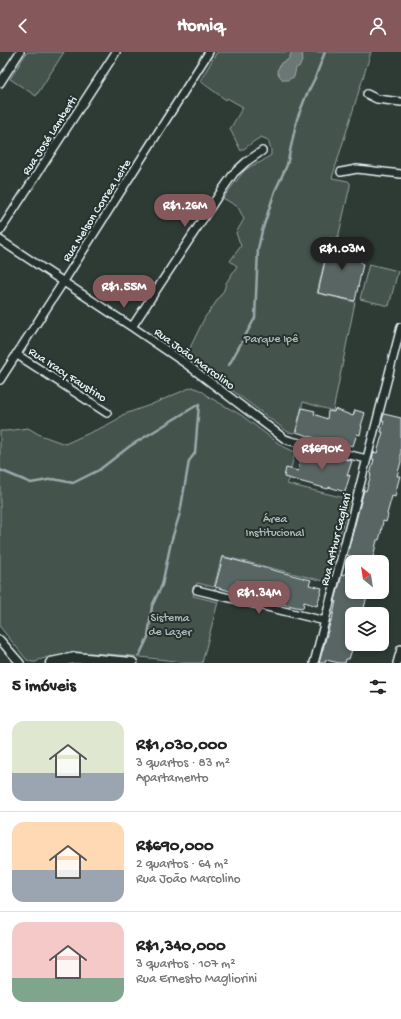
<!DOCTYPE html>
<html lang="pt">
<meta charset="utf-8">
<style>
:root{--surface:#fff;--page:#f6f6f6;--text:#222;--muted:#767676;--line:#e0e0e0;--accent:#85585c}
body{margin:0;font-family:"Gochi Hand",sans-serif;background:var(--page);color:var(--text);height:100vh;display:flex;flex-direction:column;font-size:15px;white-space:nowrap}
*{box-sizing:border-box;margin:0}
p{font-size:13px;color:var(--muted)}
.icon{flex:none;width:22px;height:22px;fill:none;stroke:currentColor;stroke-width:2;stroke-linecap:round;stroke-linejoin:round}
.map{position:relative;height:611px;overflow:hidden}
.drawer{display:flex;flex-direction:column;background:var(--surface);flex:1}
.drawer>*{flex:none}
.needle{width:26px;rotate:330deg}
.tools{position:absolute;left:345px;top:503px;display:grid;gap:8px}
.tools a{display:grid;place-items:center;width:44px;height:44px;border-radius:8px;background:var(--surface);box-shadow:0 2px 6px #0003;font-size:20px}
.price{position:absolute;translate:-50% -34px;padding:0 9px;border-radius:14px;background:var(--accent);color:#fff;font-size:13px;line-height:26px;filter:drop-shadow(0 1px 2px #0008)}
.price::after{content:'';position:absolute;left:50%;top:24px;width:12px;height:9px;margin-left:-6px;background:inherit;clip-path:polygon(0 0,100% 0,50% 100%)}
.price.current{background:#222;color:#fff}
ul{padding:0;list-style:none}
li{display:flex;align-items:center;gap:12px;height:100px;padding:0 12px}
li+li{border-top:1px solid var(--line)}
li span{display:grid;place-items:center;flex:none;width:112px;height:80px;border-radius:12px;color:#555}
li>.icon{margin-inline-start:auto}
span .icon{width:48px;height:48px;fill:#fffc;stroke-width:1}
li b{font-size:17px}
h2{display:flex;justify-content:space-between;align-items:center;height:48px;padding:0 12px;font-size:17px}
header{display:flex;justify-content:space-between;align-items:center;height:52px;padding:0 12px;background:var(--accent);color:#fff;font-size:18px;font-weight:700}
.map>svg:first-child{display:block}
</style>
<header><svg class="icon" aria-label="back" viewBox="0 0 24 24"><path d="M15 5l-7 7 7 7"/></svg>Homiq<svg class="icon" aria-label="person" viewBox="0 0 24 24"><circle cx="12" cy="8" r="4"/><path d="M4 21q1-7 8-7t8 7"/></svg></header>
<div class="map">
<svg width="401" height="611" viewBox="0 0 401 611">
<rect width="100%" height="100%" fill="#2e3b35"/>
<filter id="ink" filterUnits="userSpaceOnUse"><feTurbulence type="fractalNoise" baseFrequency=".025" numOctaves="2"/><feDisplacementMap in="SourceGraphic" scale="8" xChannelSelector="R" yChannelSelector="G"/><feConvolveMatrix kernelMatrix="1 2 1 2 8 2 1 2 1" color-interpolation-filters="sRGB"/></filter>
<g filter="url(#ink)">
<!-- green -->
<path fill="#45524e" stroke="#96a2a3" d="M27,0H64L36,44L10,27Z
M217,0H371L332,126L348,129L350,131V134L338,186H330L317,241L355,250L333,359L303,350L295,381L288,380L186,304L205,265L212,256L224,238L226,231L237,214L230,209L241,194L236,181L244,167L238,155L223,146L244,119L251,114L261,110L271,103V98L268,88L261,85L253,90L241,99L230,77L243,55L227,46L226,48L200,29Z
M369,212L398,219L389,254L360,247Z
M192,335L202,339L209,345L241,363L282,394L295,400L287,432L349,447L328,530L222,504L214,535L197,531L193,544L218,550L202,611H182L175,609L132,604L91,601L48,605L39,608L36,610H32L27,608L0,575V379H6L28,376L40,383L65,392L105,374L118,367L122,363L150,353Z"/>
<!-- water -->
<path fill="#6b7775" stroke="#9da8a9" d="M292,0H305L302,3L303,6L300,14L296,16L294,25L287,28H283L278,22L277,19L281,11L288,8Z"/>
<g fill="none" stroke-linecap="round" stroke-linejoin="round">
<!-- stream -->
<path stroke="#9da8a9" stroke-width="2.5" d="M229,313L255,266L258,197L262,179L275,139L287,113L297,67L306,44L315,26L325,0
M0,418L31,431L53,427L73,431L99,418L130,394L199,352
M139,604L148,585L152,554L162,533L171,490L180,461L189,409L195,401L199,352"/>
</g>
<!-- building -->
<path fill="#596563" stroke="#e8f1f8" d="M330,186L346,189L345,193L364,198L361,211L363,212L355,249L318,241Z
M302,356L315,359L314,362L327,367L328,359L334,360L335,357L353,364L355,358L365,361L361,374H362L360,383L357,382L353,394L338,391L337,395L314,389L315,386L296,380Z
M384,362L401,366V410L397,424H400L398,431L395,445L392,444L387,462L388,463L386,470L383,469L381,481L379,488H377L372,510H352V540H368L364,556L376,559V562H352V592H354L349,607H346L345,611H339L326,608L325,611H319L331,568H332L336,549H335L342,522L345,523L350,504L347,503L364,438L366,439L371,423H370L374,407H372L374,400L377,401L383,380H381L384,369L382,368Z
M311,399L352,409L347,424L350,423L345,440L329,435L328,437L284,425L286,416L298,419L302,400L310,403Z
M223,505L311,528L309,533L322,536L317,554L304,550L303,556L296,555L254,545L256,536L237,529L234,540L215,535Z"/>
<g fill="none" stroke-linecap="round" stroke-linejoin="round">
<defs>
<path id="street" d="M0,31L20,0
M367,42L377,47L401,50
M341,120L357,117L401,122
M0,179L116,0
M0,188L132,275L185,311L285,387L291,389L367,407
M132,275L220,141L234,121L246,110L262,99
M16,302L107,361
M0,328L64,229L209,0
M197,538L325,569
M0,588L20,611
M314,611L401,275
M397,611L401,597"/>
<path id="secondary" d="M51,611L75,606L132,611"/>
</defs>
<!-- street casing -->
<use href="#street" stroke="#e8f1f8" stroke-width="10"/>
<!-- secondary casing -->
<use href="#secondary" stroke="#e8f1f8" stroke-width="13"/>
<!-- street -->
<use href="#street" stroke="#26332d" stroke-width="7"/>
<!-- secondary -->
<use href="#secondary" stroke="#26332d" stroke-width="10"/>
</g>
</g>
<g text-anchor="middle" stroke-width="4" stroke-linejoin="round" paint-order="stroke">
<!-- street labels -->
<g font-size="12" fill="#e8f1f8" stroke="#26332d">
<text transform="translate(49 83) rotate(-57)" y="4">Rua José Lamberti</text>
<text transform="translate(96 158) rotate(-58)" y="4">Rua Nelson Correa Leite</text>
<text transform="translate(195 306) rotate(36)" y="4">Rua João Marcolino</text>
<text transform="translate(68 322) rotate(33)" y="4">Rua Iracy Faustino</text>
<text transform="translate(335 487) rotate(-76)" y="4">Rua Arthur Cagliari</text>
</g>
<!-- park labels -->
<g font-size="12" fill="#afb9bc" stroke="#26332d">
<text x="271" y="290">Parque Ipê</text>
<text x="275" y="470">Área<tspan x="275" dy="14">Institucional</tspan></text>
<text x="170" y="569">Sistema<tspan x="170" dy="14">de Lazer</tspan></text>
</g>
</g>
</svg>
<div class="tools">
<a><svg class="needle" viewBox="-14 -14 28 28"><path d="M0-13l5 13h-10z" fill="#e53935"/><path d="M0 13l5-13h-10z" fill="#767676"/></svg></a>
<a><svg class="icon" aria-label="layers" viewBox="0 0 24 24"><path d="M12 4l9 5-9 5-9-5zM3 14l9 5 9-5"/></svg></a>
</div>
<b class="price" style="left:185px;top:176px">R$1.26M</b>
<b class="price current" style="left:342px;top:219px">R$1.03M</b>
<b class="price" style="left:124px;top:257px">R$1.55M</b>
<b class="price" style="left:322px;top:419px">R$690K</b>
<b class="price" style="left:259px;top:563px">R$1.34M</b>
</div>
<section class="drawer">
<h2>5 imóveis<svg class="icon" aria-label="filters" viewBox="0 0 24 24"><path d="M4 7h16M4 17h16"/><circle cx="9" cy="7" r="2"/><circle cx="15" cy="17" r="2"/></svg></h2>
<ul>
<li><span style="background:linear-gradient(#dfe7d0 65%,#9aa5b1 0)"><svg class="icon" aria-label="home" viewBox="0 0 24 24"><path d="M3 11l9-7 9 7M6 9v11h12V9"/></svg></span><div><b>R$1,030,000</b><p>3 quartos · 83 m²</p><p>Apartamento</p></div></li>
<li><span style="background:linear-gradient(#ffd9b3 60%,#9aa5b1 0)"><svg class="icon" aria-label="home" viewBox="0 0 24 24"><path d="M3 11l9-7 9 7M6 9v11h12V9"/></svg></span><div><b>R$690,000</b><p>2 quartos · 64 m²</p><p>Rua João Marcolino</p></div></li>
<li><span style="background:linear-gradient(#f6c9c9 70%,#7fa58c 0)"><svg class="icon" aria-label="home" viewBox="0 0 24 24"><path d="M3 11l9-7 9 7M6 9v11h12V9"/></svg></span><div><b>R$1,340,000</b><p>3 quartos · 107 m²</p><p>Rua Ernesto Magliorini</p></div></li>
</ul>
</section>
